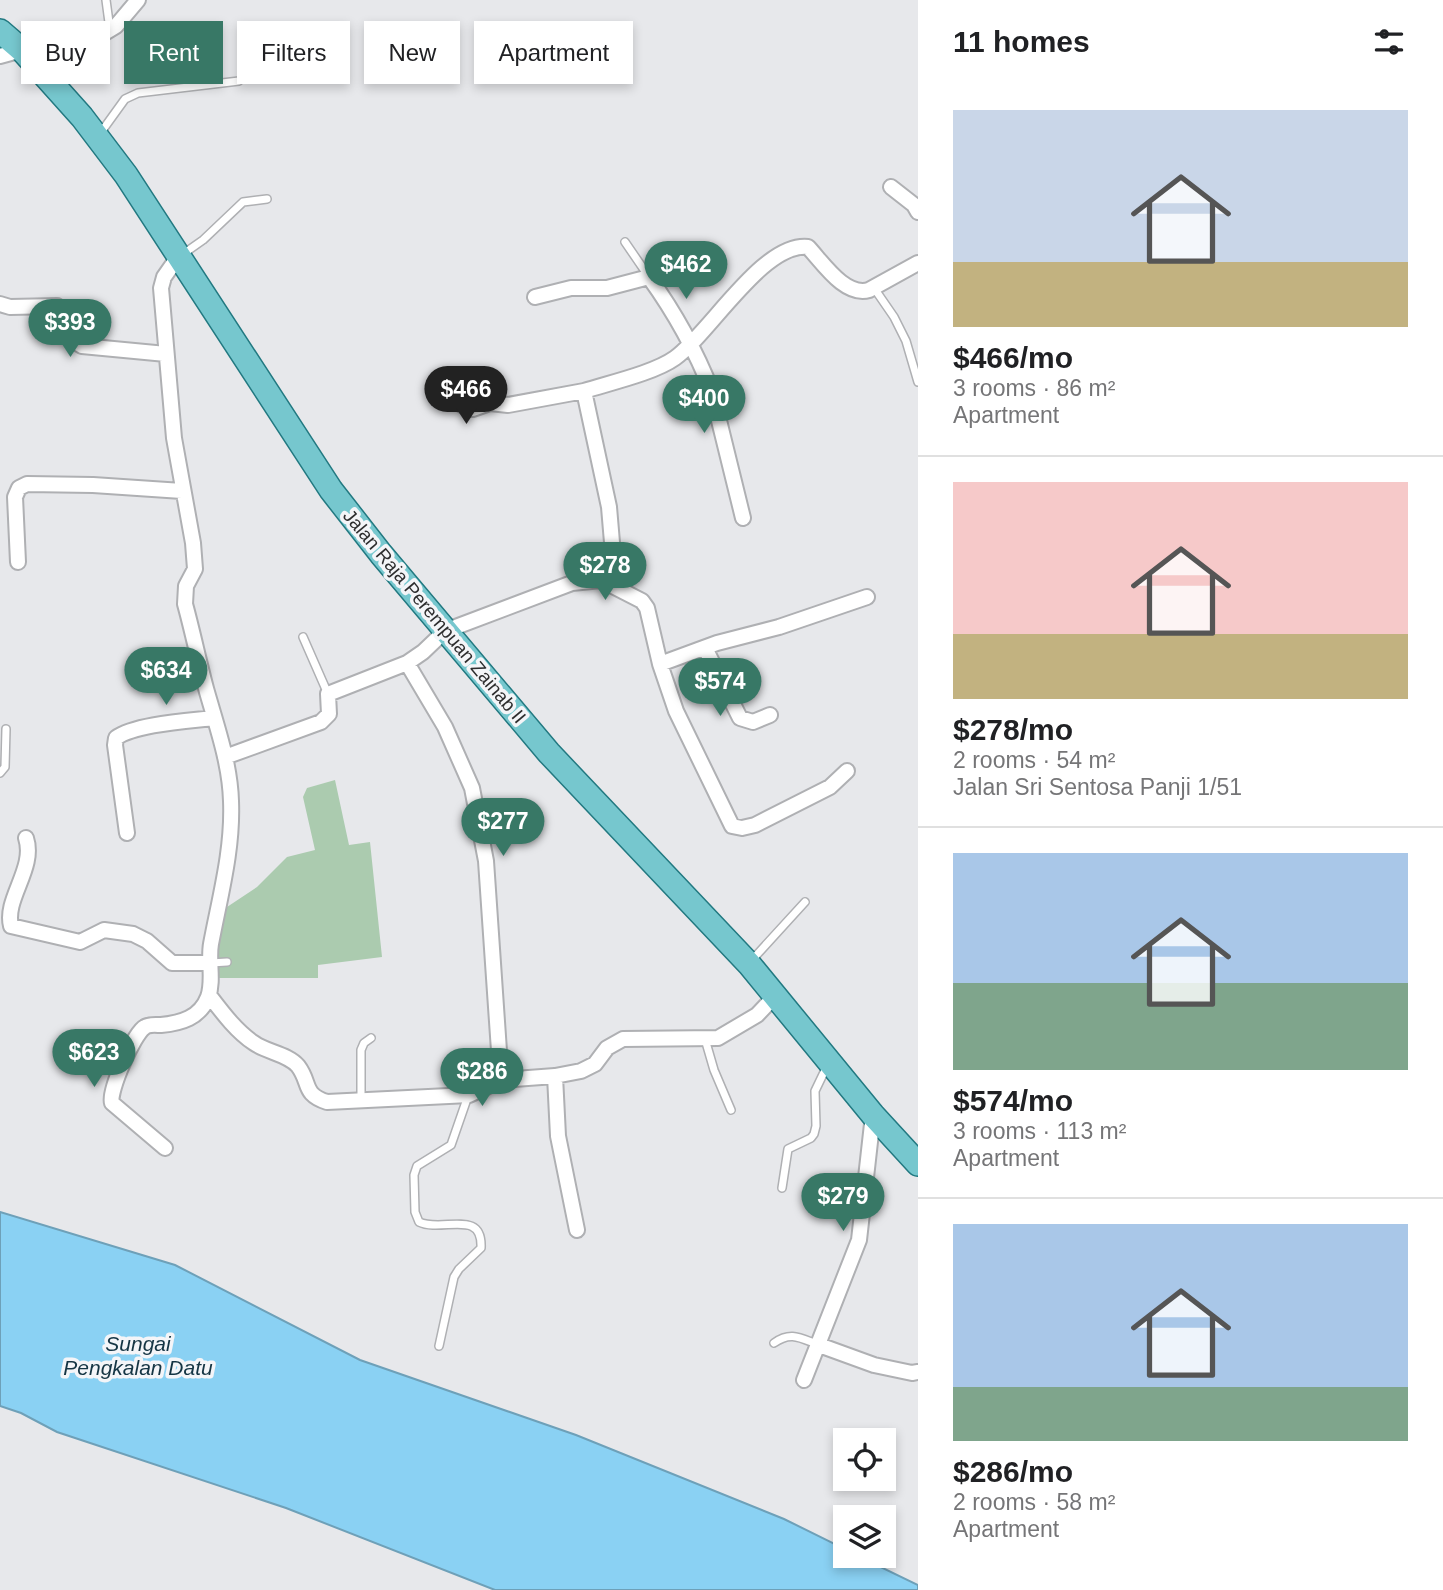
<!DOCTYPE html>
<meta charset="utf-8">
<style>
:root{--surface:#fff;--page:#f2f2f2;--text:#202124;--muted:#757577;--line:#e0e0e0;--accent:#387866}
body{margin:0;font-family:Arial,sans-serif;background:var(--page);color:var(--text);height:100vh;display:flex;flex-direction:column;font-size:26px;white-space:nowrap}
*{box-sizing:border-box;margin:0}
p{font-size:23px;color:var(--muted)}
.icon{flex:none;width:38px;height:38px;fill:none;stroke:currentColor;stroke-width:2;stroke-linecap:round;stroke-linejoin:round}
.map{position:relative;flex:1;overflow:hidden}
.drawer{display:flex;flex-direction:column;background:var(--surface);width:525px}
.drawer>*{flex:none}
.banner{position:absolute;left:21px;top:21px;width:665px;height:63px;display:flex;gap:14px}
.fabs{position:absolute;left:833px;top:1428px;display:grid;gap:14px}
.fabs a{display:grid;place-items:center;width:63px;height:63px;border-radius:0px;background:var(--surface);box-shadow:0 4px 10px #0003;font-size:35px}
.price{position:absolute;translate:-50% -60px;padding:0 16px;border-radius:24px;background:var(--accent);color:#fff;font-size:23px;line-height:46px;filter:drop-shadow(0 2px 4px #0008)}
.price::after{content:'';position:absolute;left:50%;top:42px;width:21px;height:16px;margin-left:-10px;background:inherit;clip-path:polygon(0 0,100% 0,50% 100%)}
.price.current{background:#222;color:#fff}
ul{padding:0;list-style:none}
li{display:grid;align-content:center;gap:14px;height:371px;padding:0 35px}
li+li{border-top:2px solid var(--line)}
li span{display:grid;place-items:center;height:217px;border-radius:0px;color:#555}
li>.icon{margin-inline-start:auto}
span .icon{width:126px;height:126px;fill:#fffc;stroke-width:1}
li b{font-size:30px}
h2{display:flex;justify-content:space-between;align-items:center;height:84px;padding:0 35px;font-size:30px}
.tag{padding:0 24px;border-radius:0px;background:var(--surface);box-shadow:0 4px 10px #0003;font-size:24px;line-height:63px}
.tag.current{background:var(--accent);color:#fff}
main{display:flex;flex:1;min-height:0}
.map>svg:first-child{display:block}
</style>
<main>
<div class="map">
<svg width="918" height="1590" viewBox="0 0 918 1590">
<rect width="100%" height="100%" fill="#e7e8eb"/>
<!-- green -->
<path fill="#abcbaf" d="M335,780L349,845L370,842L382,957L318,965V978H213V963L224,909L257,887L287,857L315,850L303,797L307,788Z"/>
<!-- water -->
<path fill="#8ad1f3" stroke="#6ea0b8" stroke-width="2" d="M0,1212L175,1265L360,1360L576,1435L784,1519L845,1549V1556H858L918,1585V1590H495L286,1508L57,1432L21,1413L0,1406Z"/>
<g fill="none" stroke-linecap="round" stroke-linejoin="round">
<defs>
<path id="lane" d="M106,0L110,30
M99,135L125,99L138,93L239,81
M625,242L649,277
M183,254L203,240L243,202L267,199
M874,288L894,317L906,341L918,382
M303,637L328,694
M0,773L5,767L6,729
M752,960L805,902
M211,963L227,962
M705,1039L714,1070L731,1110
M361,1100V1050L364,1043L371,1038
M782,1188L788,1149L811,1138L814,1134L816,1126L815,1091L827,1066
M774,1343C791,1331 800,1338 819,1345
M439,1346L454,1277L459,1269L481,1248C483,1208 442,1233 419,1222L415,1212L414,1175L417,1166L451,1145L468,1096"/>
<path id="street" d="M0,56L22,50L83,46L116,26L138,0
M891,187L914,205L918,212
M535,297L571,288H607L649,277C675,313 696,351 712,392L743,518
M0,304L10,307L57,306L77,343L82,346L166,354
M453,390L462,405L473,409L490,403L508,405L584,391
M18,562L15,497L19,488L27,484L93,485L182,491
M601,580L612,570L614,566L609,507L584,391C609,383 654,373 675,358C710,333 763,242 808,247C823,263 845,297 869,290L918,263
M705,648L740,718L753,722L770,715
M407,663L445,727L472,788L486,861L501,1080
M660,664L717,643L779,627L867,597
M225,757L321,722L329,714L328,694L407,663L423,652L445,631L572,583L601,580L642,601L647,608L660,664L676,711L732,826L742,828L755,825L830,787L847,771
M127,833L115,745L116,738C135,724 189,721 214,718
M26,838C36,868 4,899 11,926L80,942L104,930L133,934L147,941L172,963H210
M209,995C222,1012 236,1031 254,1043C266,1052 288,1054 298,1066C311,1083 302,1094 327,1102L469,1095L501,1080L555,1076L581,1071L595,1064L607,1048L623,1039L718,1038L757,1015L775,996
M555,1076L558,1136L577,1230
M165,1148L112,1103C108,1092 134,1033 145,1027C149,1024 156,1025 161,1025C181,1023 200,1018 208,997C214,981 208,960 211,944C220,896 233,850 231,801C230,764 217,727 207,692C199,663 193,633 185,604L186,586L195,569L193,543L174,438L161,288L164,277L178,257
M819,1345L874,1365L912,1373L918,1372
M804,1380L859,1240L873,1115"/>
<path id="primary" d="M0,31L22,50L82,117L126,175L331,490L381,554L549,753L749,964L873,1115L918,1164"/>
</defs>
<!-- lane casing -->
<use href="#lane" stroke="#afb0b3" stroke-width="10"/>
<!-- street casing -->
<use href="#street" stroke="#afb0b3" stroke-width="18"/>
<!-- primary casing -->
<use href="#primary" stroke="#227981" stroke-width="26"/>
<!-- lane -->
<use href="#lane" stroke="#fff" stroke-width="7"/>
<!-- street -->
<use href="#street" stroke="#fff" stroke-width="14"/>
<!-- primary -->
<use href="#primary" stroke="#76c7ce" stroke-width="23"/>
</g>
<g text-anchor="middle" stroke-width="7" stroke-linejoin="round" paint-order="stroke">
<!-- street labels -->
<g font-size="19" fill="#2e2e2f" stroke="#f4f5f8">
<text transform="translate(435 616) rotate(50)" y="7">Jalan Raja Perempuan Zainab II</text>
</g>
<!-- water labels -->
<g font-size="21" font-style="italic" fill="#153544" stroke="#f4f5f8">
<text x="138" y="1351">Sungai<tspan x="138" dy="24">Pengkalan Datu</tspan></text>
</g>
</g>
</svg>
<div class="fabs">
<a><svg class="icon" aria-label="locate" viewBox="0 0 24 24"><circle cx="12" cy="12" r="6"/><path d="M12 2v4M12 18v4M2 12h4M18 12h4"/></svg></a>
<a><svg class="icon" aria-label="layers" viewBox="0 0 24 24"><path d="M12 4l9 5-9 5-9-5zM3 14l9 5 9-5"/></svg></a>
</div>
<b class="price" style="left:686px;top:301px">$462</b>
<b class="price" style="left:70px;top:359px">$393</b>
<b class="price current" style="left:466px;top:426px">$466</b>
<b class="price" style="left:704px;top:435px">$400</b>
<b class="price" style="left:605px;top:602px">$278</b>
<b class="price" style="left:166px;top:707px">$634</b>
<b class="price" style="left:720px;top:718px">$574</b>
<b class="price" style="left:503px;top:858px">$277</b>
<b class="price" style="left:94px;top:1089px">$623</b>
<b class="price" style="left:482px;top:1108px">$286</b>
<b class="price" style="left:843px;top:1233px">$279</b>
<div class="banner">
<a class="tag">Buy</a>
<a class="tag current">Rent</a>
<a class="tag">Filters</a>
<a class="tag">New</a>
<a class="tag">Apartment</a>
</div>
</div>
<section class="drawer">
<h2>11 homes<svg class="icon" aria-label="filters" viewBox="0 0 24 24"><path d="M4 7h16M4 17h16"/><circle cx="9" cy="7" r="2"/><circle cx="15" cy="17" r="2"/></svg></h2>
<ul>
<li><span style="background:linear-gradient(#c9d6e8 70%,#c2b280 0)"><svg class="icon" aria-label="home" viewBox="0 0 24 24"><path d="M3 11l9-7 9 7M6 9v11h12V9"/></svg></span><div><b>$466/mo</b><p>3 rooms · 86 m²</p><p>Apartment</p></div></li>
<li><span style="background:linear-gradient(#f6c9c9 70%,#c2b280 0)"><svg class="icon" aria-label="home" viewBox="0 0 24 24"><path d="M3 11l9-7 9 7M6 9v11h12V9"/></svg></span><div><b>$278/mo</b><p>2 rooms · 54 m²</p><p>Jalan Sri Sentosa Panji 1/51</p></div></li>
<li><span style="background:linear-gradient(#a9c7e8 60%,#7fa58c 0)"><svg class="icon" aria-label="home" viewBox="0 0 24 24"><path d="M3 11l9-7 9 7M6 9v11h12V9"/></svg></span><div><b>$574/mo</b><p>3 rooms · 113 m²</p><p>Apartment</p></div></li>
<li><span style="background:linear-gradient(#a9c7e8 75%,#7fa58c 0)"><svg class="icon" aria-label="home" viewBox="0 0 24 24"><path d="M3 11l9-7 9 7M6 9v11h12V9"/></svg></span><div><b>$286/mo</b><p>2 rooms · 58 m²</p><p>Apartment</p></div></li>
</ul>
</section>
</main>
